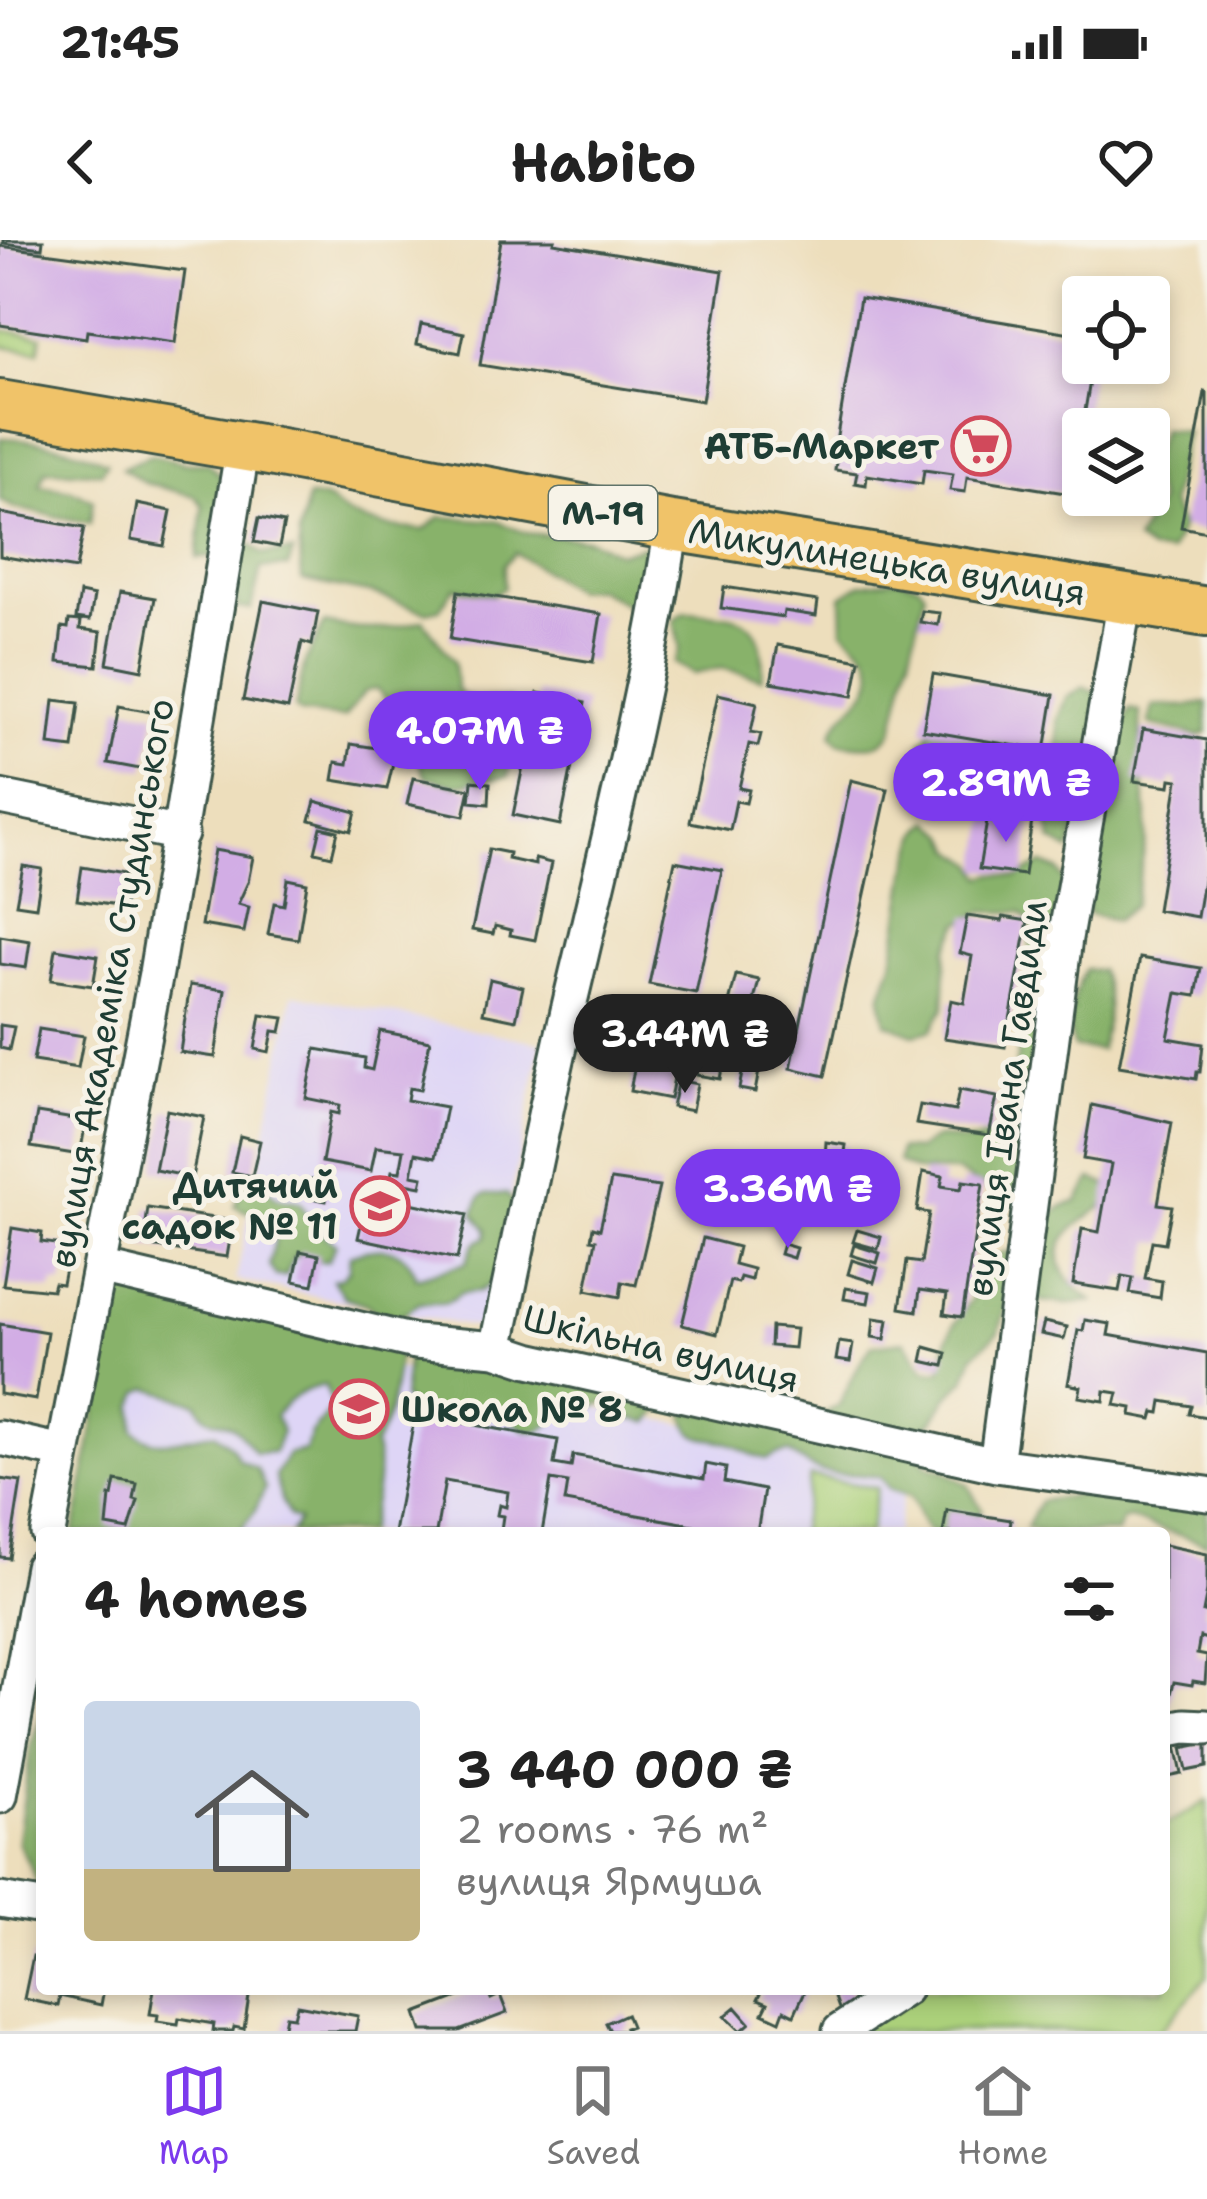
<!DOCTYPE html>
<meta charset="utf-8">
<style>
:root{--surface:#fff;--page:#f6f6f6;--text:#222;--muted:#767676;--line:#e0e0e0;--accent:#7c3aed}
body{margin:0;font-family:"Shantell Sans",sans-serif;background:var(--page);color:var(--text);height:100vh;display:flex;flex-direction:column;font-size:45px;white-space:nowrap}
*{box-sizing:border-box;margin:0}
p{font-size:39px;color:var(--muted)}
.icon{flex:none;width:66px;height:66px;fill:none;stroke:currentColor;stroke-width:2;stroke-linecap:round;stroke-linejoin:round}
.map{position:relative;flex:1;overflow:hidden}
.side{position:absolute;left:36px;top:1287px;width:1134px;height:468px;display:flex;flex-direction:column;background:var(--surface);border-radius:12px;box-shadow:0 6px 18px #0003}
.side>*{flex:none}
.buttons{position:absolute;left:1062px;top:36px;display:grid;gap:24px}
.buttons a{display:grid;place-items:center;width:108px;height:108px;border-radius:12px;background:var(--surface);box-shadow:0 6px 18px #0003;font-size:60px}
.price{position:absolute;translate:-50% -102px;padding:0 27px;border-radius:42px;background:var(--accent);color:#fff;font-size:39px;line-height:78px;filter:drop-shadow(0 3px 6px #0008)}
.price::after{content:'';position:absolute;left:50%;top:72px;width:36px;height:27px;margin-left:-18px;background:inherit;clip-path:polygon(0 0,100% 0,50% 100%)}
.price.current{background:#222;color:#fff}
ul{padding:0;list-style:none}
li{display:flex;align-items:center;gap:36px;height:300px;padding:0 48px}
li+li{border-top:3px solid var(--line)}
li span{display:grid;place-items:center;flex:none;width:336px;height:240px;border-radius:12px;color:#555}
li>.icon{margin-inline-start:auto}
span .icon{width:144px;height:144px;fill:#fffc;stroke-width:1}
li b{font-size:51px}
h2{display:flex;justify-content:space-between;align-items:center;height:144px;padding:0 48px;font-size:51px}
.status{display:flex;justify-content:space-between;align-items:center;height:84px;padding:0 60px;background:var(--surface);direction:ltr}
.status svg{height:33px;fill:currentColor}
header{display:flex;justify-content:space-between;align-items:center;height:156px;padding:0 48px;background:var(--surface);font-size:54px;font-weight:700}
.menu{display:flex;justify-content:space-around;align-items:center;height:168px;border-top:3px solid var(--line);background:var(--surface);font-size:33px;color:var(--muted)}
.menu a{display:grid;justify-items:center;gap:6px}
.menu .current{color:var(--accent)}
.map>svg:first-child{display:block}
</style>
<div class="status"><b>21:45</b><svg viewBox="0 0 49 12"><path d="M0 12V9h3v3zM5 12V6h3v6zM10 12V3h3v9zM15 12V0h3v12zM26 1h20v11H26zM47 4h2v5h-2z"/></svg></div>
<header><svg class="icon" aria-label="back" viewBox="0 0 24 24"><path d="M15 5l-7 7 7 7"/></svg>Habito<svg class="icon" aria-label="heart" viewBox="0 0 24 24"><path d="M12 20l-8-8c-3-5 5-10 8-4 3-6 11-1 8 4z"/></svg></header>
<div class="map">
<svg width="1207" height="1791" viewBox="0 0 1207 1791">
<rect width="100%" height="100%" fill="#f7f3e8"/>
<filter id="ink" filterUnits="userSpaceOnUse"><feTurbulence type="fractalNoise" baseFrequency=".00833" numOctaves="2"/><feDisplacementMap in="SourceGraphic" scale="24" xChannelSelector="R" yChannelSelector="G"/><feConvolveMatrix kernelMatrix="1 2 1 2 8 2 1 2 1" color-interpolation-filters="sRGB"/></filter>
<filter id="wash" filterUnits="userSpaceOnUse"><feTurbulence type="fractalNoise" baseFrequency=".004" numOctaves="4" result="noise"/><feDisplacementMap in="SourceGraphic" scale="48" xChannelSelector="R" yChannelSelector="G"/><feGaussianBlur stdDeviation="2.7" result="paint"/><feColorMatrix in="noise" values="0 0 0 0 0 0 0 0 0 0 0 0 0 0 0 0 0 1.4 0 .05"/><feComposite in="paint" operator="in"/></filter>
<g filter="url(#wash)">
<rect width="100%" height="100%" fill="#eddebc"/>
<!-- built -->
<path fill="#ded5f6" d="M293,754L542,803L484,1089L236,1040Z
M123,1081L458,1139L908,1230L896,1293H87Z"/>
<!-- green -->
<path fill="#abd07a" stroke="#658657" stroke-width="3" d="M0,90L42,96L39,111L0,106Z
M810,1236L877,1248L869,1293H799Z
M1207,1561V1737L1160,1791H848L906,1749H1164V1586Z"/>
<!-- forest -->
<path fill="#88b26a" stroke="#54784f" stroke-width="3" d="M1162,189L1186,191L1170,263L1181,287L1170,312L1150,311L1136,301L1159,262C1146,226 1149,224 1162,189Z
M0,198C31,198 80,208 107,222L101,232L46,230L40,245L71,250L93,260L90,283L15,268L0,260Z
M151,215L185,223H208L220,235L224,256L215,317L197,318L203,266L195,256L145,243L122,228Z
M308,257C333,259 326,261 344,272C367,286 398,288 424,290L440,277L497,281L525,293L588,299L619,313L651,304L664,313L642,388L624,363L596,348L574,350L515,313L504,325V348L492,355L454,347L440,369L426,372L374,354L302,340L299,294Z
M250,304L262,314L293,312L288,327L261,328L251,369L238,368L234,354L240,310Z
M899,339L918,344L925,352L893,490C881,512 861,505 839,503L832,495C839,468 884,453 870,419C866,409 851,398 843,390L842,356L861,344Z
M684,372C736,375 767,372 762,438L721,428L693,434L674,423L680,408L674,381Z
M423,380L454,422L456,447L460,454L475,460H510L513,508L508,536L456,545L425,536L419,521L426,476L420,475L394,492L390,462L376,449L365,451L344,478L300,473L295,469L305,422L325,383C361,392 388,391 423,380Z
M1084,447L1107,457L1070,611L1052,601L1048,583L1059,509L1058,480L1067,458Z
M1207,463V493L1198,496L1149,484L1153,466H1187Z
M1130,469L1140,472L1141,527L1147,574L1146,600L1134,665L1115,681L1088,674L1087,655L1112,513Z
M936,486L1024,503L1020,520C993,538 981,533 950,531L921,503Z
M930,581L947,594L955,610L975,623L983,637L994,634L1018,637L1042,624L1058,630L1068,648L1057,719L1042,729L1030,708L1032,683L1021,672H982L960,683L947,709L944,768L931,790L914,794L886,783L881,757L893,723L907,633L919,593Z
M1085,730H1100C1112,760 1107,780 1100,810L1074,808C1063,783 1074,753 1085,730Z
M1036,745L1049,748L1037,842L1019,844L1014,839L1025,762Z
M1012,887L1030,893L1019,948L999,950L975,943L958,932L917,931L898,922L900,909L918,910C940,892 938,898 963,901C978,903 998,892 1012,887Z
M1092,939L1105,944L1116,955C1103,969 1084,977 1071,991C1045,1019 1069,1045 1093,1061L1067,1064L1034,1060L1035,1039L1051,975L1065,965L1077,962Z
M260,942L277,958L300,962L314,987L336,1004L328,1021L310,1022L303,1015L294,1016L286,1036H276L269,1026L279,983C264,975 250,975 235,966L243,948Z
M486,954H507L517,969L501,1037L480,1051L461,1053L446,1063H420L398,1077L377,1072L366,1064L344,1057L333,1040L341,1038L349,1030L350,1015C378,1004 408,1005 416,1038L466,1023L474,1004L486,997L487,989L474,973L481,957Z
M1006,1011L1017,1022L999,1092L974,1115L965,1140L946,1158L932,1182L903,1197L928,1226L944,1231L968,1245L982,1270L962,1289L930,1293C918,1282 919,1270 910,1256L890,1250L880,1237C839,1230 825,1243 789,1212L778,1214L767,1219C748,1215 747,1211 731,1204C710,1195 692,1205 685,1176L687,1172L819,1177L839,1165L860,1123L872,1105L905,1101L925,1131H941L947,1099L954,1085L974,1055L991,1020Z
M114,1043L401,1107C392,1144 396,1169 374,1205C383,1234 373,1264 367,1293H291L298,1280L290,1277L281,1260L275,1236L288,1214L305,1211L311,1193L332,1168L325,1145C303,1149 289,1158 275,1176L282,1191L274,1212L255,1213C249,1205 241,1192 233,1187C215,1176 208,1186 197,1163L149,1148L140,1152L134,1167V1190C157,1214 186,1195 215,1193L230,1205L239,1220L257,1229L265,1248L254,1273L238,1293H73L79,1270L99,1153V1125L112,1079L110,1060Z
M443,1095L643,1153L662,1168L649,1182L622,1177L605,1162L583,1170L561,1167C547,1198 527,1198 505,1174L486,1177L464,1172L434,1171L415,1168L403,1159L407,1120Z
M1127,1247L1207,1261V1304L1130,1279L1122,1281L1117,1293H1046L1026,1288L1040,1261Z
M42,1472V1652L36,1649V1639L18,1602L31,1506Z"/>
<g id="blocks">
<!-- building -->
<path fill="#d2ade5" d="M3,0H43L42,8L3,3Z
M501,0H555L554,3L723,31L702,161L480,125Z
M0,6L185,31L175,103L87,91L86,98L0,85Z
M860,58L1083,95V123H1093L1071,254L967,237L965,252L950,250L953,234L924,230L922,244L867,235L866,245L855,243L857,233L835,230L837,215L834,214Z
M421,84L464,93L460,113L417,104Z
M1205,152L1207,153V292L1181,287Z
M137,264L171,271L164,306L131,300Z
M0,273L84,288L76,329L0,316Z
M259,278L284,283L279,307L254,302Z
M724,347L818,361L816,376L784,371L783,377L721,368Z
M458,351L601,374L593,422L450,399Z
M120,352L155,358L142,430L107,423Z
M80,353L94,356L90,380L76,378Z
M263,361L318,372L312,405L302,402L288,469L243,460Z
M922,371L940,373L938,385L920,382Z
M69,380L81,381L80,389L101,392L97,426L58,422L62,387L68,388Z
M778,405L860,420L853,456L771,442Z
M933,434L1054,455L1045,511L923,490Z
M538,453L585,463L560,585L513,575Z
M718,454L757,463L751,492L761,494L758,506L749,504L739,548L749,550L746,563L736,561L730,590L690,582Z
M54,460L79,463L73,508L49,505Z
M119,466L156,473L145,530L108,523Z
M1143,489L1207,500V616L1197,677L1157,670L1178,540L1171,539L1170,546L1134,541Z
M351,504L396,511L387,549L333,540L336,522L348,524Z
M413,538L470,549L464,576L407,564Z
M851,540L888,549L825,836L791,828Z
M472,541L490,543L489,564L470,562Z
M315,561L356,572L351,591L310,580Z
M988,575L1032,581L1024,635L979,629Z
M321,587L338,591L332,616L315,612Z
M489,609L509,613L508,619L535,625V619L551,623L535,700L510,695L511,690L495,686L493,694L472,690Z
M214,610L253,617L248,642L238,664L249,667L244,692L201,685Z
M675,621L722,630L696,753L649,744Z
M23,626L42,629L36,667L16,664Z
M82,627L130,635L124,667L77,660Z
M288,639L307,643L298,699L268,694L274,663L284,665Z
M967,676L1002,681L1003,677L1028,681L1005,807L944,798L951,760L964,763L972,716L960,713Z
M0,696L30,701L26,728L0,724Z
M56,709L98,716L93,746L51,740Z
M1140,718L1201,728L1196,756L1177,753L1168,798L1203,804L1200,832H1197L1196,839L1119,826Z
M736,735L759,740L752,769L729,763Z
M490,739L523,747L516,780L483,773Z
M190,745L225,750L215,817L180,812Z
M645,770L685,778L670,859L630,851Z
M261,775L284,778L281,792L273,791L269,812L255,809Z
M0,785L14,787L9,810L0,808Z
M715,785L747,793L743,807L712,800Z
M39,789L84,796L78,828L33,821Z
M380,791L430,801L420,850L409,848L407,860L446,867L436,917L416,913L412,935L423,937L421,946L390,940L392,931L400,932L404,910L376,907L371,931L322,922L331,872L339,874L340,865L306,858L316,809L365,818L364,828L372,830Z
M704,802L726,806L720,839L697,835Z
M747,807L763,810L755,852L739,849Z
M678,840L697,844L692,871L672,867Z
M959,850L997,857L989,895L916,884L920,865L955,871Z
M1092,865L1172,883L1158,964L1172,966L1165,1003L1152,1001L1145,1038L1162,1041L1160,1058L1130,1053L1133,1038L1122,1036L1119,1051L1073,1044L1082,989L1099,992L1111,924L1083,919Z
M167,870L204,877L192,937L155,930Z
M37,873L86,881L80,915L31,907Z
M240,896L260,901L252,936L232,932Z
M826,902L846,905L844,920L825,918Z
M923,932L943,936L941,946L961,949L963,941L983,944L962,1077L944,1074L947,1054L920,1050L917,1071L900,1068L907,1021L921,1023L929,973L917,971Z
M312,939L329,943L326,961L308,957Z
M611,940L659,947L636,1045L622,1042L620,1057L586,1050L596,1000L591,999L593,987L600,989Z
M368,954L467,975L457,1019L358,998Z
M148,968L233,981L227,1017L143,1005Z
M12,988L42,993L41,1002L69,1006L66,1021H71L69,1029H65L62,1044L54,1043L52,1050L3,1045Z
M857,990L881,997L878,1009L853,1002Z
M703,998L738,1007L734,1024L753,1029L751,1040L740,1037L738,1043L730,1041L717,1094L682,1085Z
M783,1004L796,1008L793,1018L780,1014Z
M854,1005L880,1013L877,1023L851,1015Z
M300,1011L319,1015L313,1045L294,1041Z
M852,1020L878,1028L874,1042L848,1034Z
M846,1048L870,1052L868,1063L844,1059Z
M874,1078L888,1080L885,1099L872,1097Z
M1085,1080L1110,1084L1108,1095L1207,1113V1177L1189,1174L1191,1166L1162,1161L1160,1173L1154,1172L1152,1179L1131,1175L1132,1168L1115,1165L1118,1153L1105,1151L1104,1161L1079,1157L1081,1147L1068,1144L1078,1090L1083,1091Z
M1044,1082L1067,1087L1064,1099L1041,1094Z
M0,1084L47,1092L36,1160L0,1154Z
M771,1087L796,1089L794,1108L770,1106Z
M839,1102L853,1104L850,1122L836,1120Z
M925,1107L947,1113L944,1126L922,1121Z
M415,1174L558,1200L554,1224L571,1227L573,1215L704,1239L706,1224L726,1228L724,1242L764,1250L757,1293L726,1290V1293H709L710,1288L565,1262L568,1243L551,1240L542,1293L501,1290L503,1276L497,1275L499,1265L506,1267L508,1252L445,1241L436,1293H394Z
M0,1239L21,1242L9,1318L0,1317Z
M115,1240L137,1244L134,1260L138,1261L129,1290L107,1286L110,1256H112Z
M947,1270L1011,1280L1009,1293H943Z
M1164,1305L1207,1314V1351L1203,1372L1207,1373V1399L1200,1397L1197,1414L1207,1416L1205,1443L1193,1441L1192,1445L1174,1442L1168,1466L1164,1465Z
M1207,1503V1527L1187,1531L1182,1508Z
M1176,1506L1182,1534L1164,1538V1509Z
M33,1716L42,1718V1749H104L101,1765L60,1756L58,1766L24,1759Z
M154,1749H207L249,1756L244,1789L234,1787L233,1791H213L214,1784L179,1778L178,1784L157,1781L158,1775L150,1774Z
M479,1749H487L491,1759L500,1755L507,1773L459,1791H422L416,1773Z
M763,1749H806L794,1775L784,1770L780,1781L763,1773L768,1763L758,1759Z
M832,1749H850L857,1768L841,1774Z
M297,1765L358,1776L355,1791H283L286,1776L294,1777Z
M736,1767L750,1783L741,1791L725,1776Z
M626,1774L631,1786L625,1788L627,1791H610L606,1783Z"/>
</g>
</g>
<g filter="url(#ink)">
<use href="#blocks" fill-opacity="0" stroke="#3e5548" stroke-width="3"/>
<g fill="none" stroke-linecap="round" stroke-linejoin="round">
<defs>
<path id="minor" d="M0,557L181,594
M100,1028L415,1102L496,1109L529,1120L996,1225L1207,1254
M496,1109C524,978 549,846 581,716C615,573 650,431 672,286
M0,1198L63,1212
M996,1225L1065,698L1125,360
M48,1293L156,733L243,206
M1164,1490L1185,1486L1207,1487
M0,1556L42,1327
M0,1660L42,1667
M840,1791L904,1749"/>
<path id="highway" d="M0,165L259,209L672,286L1207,372"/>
</defs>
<!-- minor casing -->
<use href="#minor" stroke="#3e5548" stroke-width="39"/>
<!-- highway casing -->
<use href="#highway" stroke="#3e5548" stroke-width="54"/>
<!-- minor -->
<use href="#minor" stroke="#fff" stroke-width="33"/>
<!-- highway -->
<use href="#highway" stroke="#f0c369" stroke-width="48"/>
</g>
</g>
<!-- icons -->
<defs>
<symbol id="supermarket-ring" viewBox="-11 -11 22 22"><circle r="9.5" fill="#f7f3e8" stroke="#d1495b" stroke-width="1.5"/><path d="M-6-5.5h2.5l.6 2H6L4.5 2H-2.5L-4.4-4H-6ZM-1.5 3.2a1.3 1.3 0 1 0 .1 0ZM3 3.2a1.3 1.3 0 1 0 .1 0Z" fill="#d1495b"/></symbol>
<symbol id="school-ring" viewBox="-11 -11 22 22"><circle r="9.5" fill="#f7f3e8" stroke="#d1495b" stroke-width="1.5"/><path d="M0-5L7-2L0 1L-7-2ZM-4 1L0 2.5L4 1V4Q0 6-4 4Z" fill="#d1495b"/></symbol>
</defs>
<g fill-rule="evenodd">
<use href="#supermarket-ring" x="948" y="173" width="66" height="66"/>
<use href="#school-ring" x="347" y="933" width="66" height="66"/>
<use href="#school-ring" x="326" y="1136" width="66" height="66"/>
</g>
<g text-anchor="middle" stroke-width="10" stroke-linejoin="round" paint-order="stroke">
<!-- shield labels -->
<rect fill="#f7f3e8" stroke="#60746a" stroke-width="3" x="549" y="246" width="108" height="54" rx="9"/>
<g font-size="33" font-weight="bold" fill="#1f3d34">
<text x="603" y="285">М-19</text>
</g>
<!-- poi labels -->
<g font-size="36" font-weight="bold" fill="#1f3d34" stroke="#f7f3e8" text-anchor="end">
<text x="939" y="219">АТБ-Маркет</text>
<text x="338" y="958">Дитячий<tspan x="338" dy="41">садок № 11</tspan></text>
<text x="401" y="1182" text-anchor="start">Школа № 8</text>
</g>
<!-- street labels -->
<g font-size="36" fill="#1f3d34" stroke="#f7f3e8">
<text transform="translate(887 321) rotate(9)" y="13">Микулинецька вулиця</text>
<text transform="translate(111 743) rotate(-80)" y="13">вулиця Академіка Студинського</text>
<text transform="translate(1006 858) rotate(-82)" y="13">вулиця Івана Гавдиди</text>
<text transform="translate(661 1108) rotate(13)" y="13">Шкільна вулиця</text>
</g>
</g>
</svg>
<div class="buttons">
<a><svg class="icon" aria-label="locate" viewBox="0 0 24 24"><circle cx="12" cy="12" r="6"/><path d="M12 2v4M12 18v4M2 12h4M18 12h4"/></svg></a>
<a><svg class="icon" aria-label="layers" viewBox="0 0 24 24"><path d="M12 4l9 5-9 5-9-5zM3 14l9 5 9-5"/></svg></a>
</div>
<b class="price" style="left:480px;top:553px">4.07M ₴</b>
<b class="price" style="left:1006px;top:605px">2.89M ₴</b>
<b class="price current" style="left:685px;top:856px">3.44M ₴</b>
<b class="price" style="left:788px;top:1011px">3.36M ₴</b>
<section class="side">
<h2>4 homes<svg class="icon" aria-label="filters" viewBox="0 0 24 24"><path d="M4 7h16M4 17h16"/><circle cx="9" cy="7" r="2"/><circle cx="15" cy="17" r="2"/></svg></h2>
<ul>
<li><span style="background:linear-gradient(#c9d6e8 70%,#c2b280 0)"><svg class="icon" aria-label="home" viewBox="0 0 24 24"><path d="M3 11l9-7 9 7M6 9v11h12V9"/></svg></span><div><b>3 440 000 ₴</b><p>2 rooms · 76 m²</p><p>вулиця Ярмуша</p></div></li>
</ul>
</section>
</div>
<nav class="menu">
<a class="current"><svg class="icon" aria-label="map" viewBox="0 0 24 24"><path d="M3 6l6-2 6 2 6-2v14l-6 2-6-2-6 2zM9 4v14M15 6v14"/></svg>Map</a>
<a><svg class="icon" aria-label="saved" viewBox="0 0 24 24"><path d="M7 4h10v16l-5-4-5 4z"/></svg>Saved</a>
<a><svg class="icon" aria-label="home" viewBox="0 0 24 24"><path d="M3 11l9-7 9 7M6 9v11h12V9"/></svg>Home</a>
</nav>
